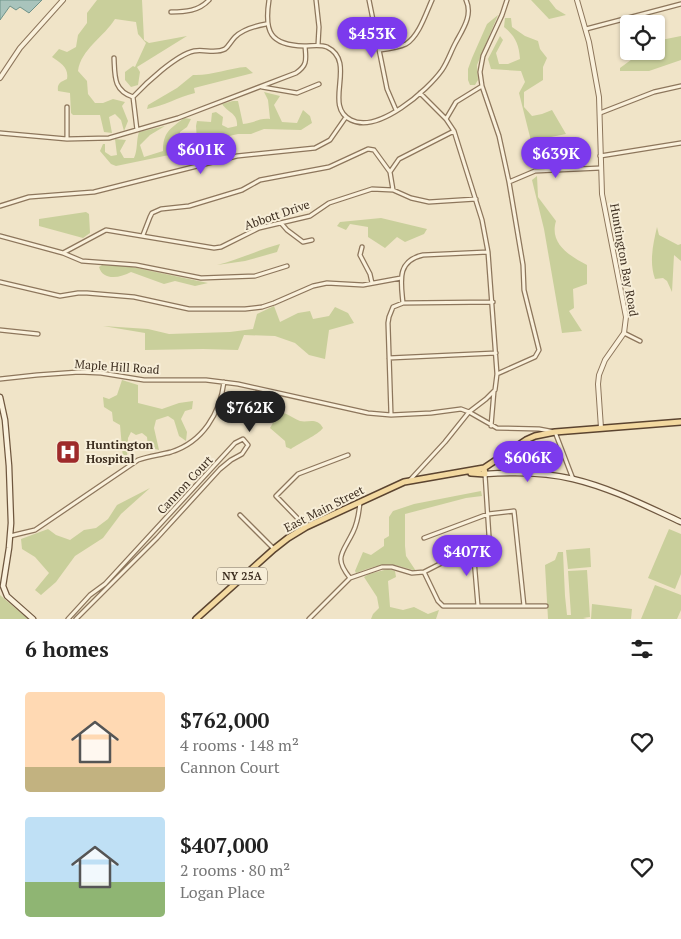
<!DOCTYPE html>
<meta charset="utf-8">
<style>
:root{--surface:#fff;--page:#f6f6f6;--text:#222;--muted:#767676;--accent:#7c3aed}
body{margin:0;font-family:"PT Serif",serif;background:var(--page);color:var(--text);height:100vh;display:flex;flex-direction:column;font-size:19px;white-space:nowrap}
*{box-sizing:border-box;margin:0}
p{font-size:16px;color:var(--muted)}
.icon{flex:none;width:28px;height:28px;fill:none;stroke:currentColor;stroke-width:2;stroke-linecap:round;stroke-linejoin:round}
.map{position:relative;height:619px;overflow:hidden}
.panel{display:flex;flex-direction:column;background:var(--surface);flex:1}
.panel>*{flex:none}
.tools{position:absolute;left:620px;top:15px;display:grid;gap:10px}
.tools a{display:grid;place-items:center;width:45px;height:45px;border-radius:5px;background:var(--surface);box-shadow:0 1px 4px #0004;font-size:25px}
.price{position:absolute;translate:-50% -42px;padding:0 11px;border-radius:18px;background:var(--accent);color:#fff;font-size:16px;line-height:32px;filter:drop-shadow(0 1px 2px #0008)}
.price::after{content:'';position:absolute;left:50%;top:30px;width:15px;height:11px;margin-left:-8px;background:inherit;clip-path:polygon(0 0,100% 0,50% 100%)}
.price.current{background:#222;color:#fff}
ul{padding:0;list-style:none}
li{display:flex;align-items:center;gap:15px;height:125px;padding:0 25px}
li span{display:grid;place-items:center;flex:none;width:140px;height:100px;border-radius:5px;color:#555}
li>.icon{margin-inline-start:auto}
span .icon{width:60px;height:60px;fill:#fffc;stroke-width:1}
li b{font-size:21px}
h2{display:flex;justify-content:space-between;align-items:center;height:60px;padding:0 25px;font-size:21px}
.map>svg:first-child{display:block}
</style>
<div class="map">
<svg width="681" height="619" viewBox="0 0 681 619">
<rect width="100%" height="100%" fill="#f0e4c8"/>
<!-- green -->
<path fill="#c9cf9b" d="M97,0H142L144,40L149,43L187,36L137,67L140,72L138,85L131,87L125,80V72L133,66L135,67L146,43L138,34L136,22L115,19C104,37 81,49 78,71L87,81L88,94L95,103H103L113,99L125,102L122,106L128,121L124,131L121,120L115,114L109,117L112,133L104,132L100,115H73L71,113L70,93L58,91C57,84 60,82 67,79C69,68 61,63 52,57L59,49L67,52L76,47L78,35L87,23V13Z
M531,0H549L556,9L566,15L549,19Z
M498,15L477,65L478,80L475,85H470L468,80V69L472,58L487,24Z
M505,18H511L512,27L525,36L538,41L540,49L547,58L543,67V80L524,92V107L532,116L542,114L552,110L566,134L531,141L519,93L525,82L521,71L491,69L488,59L500,36L503,40L496,53L499,64H508L520,59C519,44 515,36 504,27Z
M681,36V60L649,71H620V68L639,54L645,53L646,51H656V41Z
M246,67L253,73L194,88L195,93C178,97 164,106 147,109L148,105L177,88L193,75C210,76 229,68 246,67Z
M264,92L280,96L274,105L282,122L297,123L303,110L310,116L312,123L301,130L264,129L251,134H238L207,141L203,148L116,166L111,164L100,151L103,144H105V152L111,156L117,155L115,139L126,140L120,151L124,158H134C138,149 136,141 139,132L165,126L150,135L140,145L144,157L163,151C163,132 170,129 184,118L191,119L187,127L180,132V139L187,142L197,141L196,126L197,121L211,122L212,113L216,112L223,117L222,125L228,128L237,126C238,113 228,113 222,104L233,101H238L243,124C254,123 259,118 270,119L268,100Z
M537,176L538,197L556,221C549,244 570,256 587,265V284L573,289L574,308L569,311L582,331L562,333L544,229L532,180Z
M86,212L89,214L90,233L83,238L39,226V219Z
M381,218L427,229L424,234L405,242L397,237L385,248L368,237V227L350,224L346,230L337,226L340,222Z
M657,227L659,235L678,245L681,244V261L674,255L672,292L667,281L663,278L655,279C649,262 653,244 657,227Z
M280,244L277,252L245,261L217,265C238,260 258,250 280,244Z
M102,265L127,266L208,283L195,286L175,281L164,284L131,272C120,278 103,281 99,267Z
M274,306L280,322L298,313L310,311L313,319L329,316L335,307L348,313L354,323L329,330L325,359L309,355L295,343L275,336L244,335L238,350L203,349L145,350V333L103,326L148,329L169,334L230,332L253,329L257,314Z
M122,380L138,385V403L162,409L179,403L193,401L192,409L185,411L181,419L187,432L186,441L179,436L174,420L168,416L156,420L154,428L159,450L148,447L147,437L142,433L136,435L131,432L128,438L127,458L123,459L120,425L113,421L112,412L104,407L103,397L109,399L117,395Z
M284,413C289,415 295,419 300,421C308,423 317,417 323,428C318,435 299,443 291,449L286,447L285,441L270,428L274,421Z
M150,488L121,514L103,538L75,556L56,582L41,595L35,590L49,573L35,557L22,549L21,539L48,529L56,535L70,540L84,530L96,528L108,519L117,505Z
M481,491L482,496L466,498L405,514V546L406,556L416,571C388,562 384,563 356,573L355,571L363,552L371,555L384,546V539L389,536V517L393,511L414,504Z
M669,529L681,534V574L675,589L648,578Z
M590,548L591,567L568,569L566,550Z
M558,552H563L565,596L567,615H571L568,571L587,570L590,617L583,618L587,619H548L545,565L555,560Z
M388,569L395,571L396,577L388,581L390,607L403,610L414,607L428,614L439,610L436,619H371L373,614L379,608L377,597L364,577L369,574Z
M655,585L681,595V610L677,619H641Z
M0,595L28,619H0Z
M592,604L632,609L631,619H591Z"/>
<!-- water -->
<path fill="#a9c4bc" stroke="#6f938a" d="M0,0H42L29,13L20,7L16,10L10,6L0,20Z"/>
<g fill="none" stroke-linecap="round" stroke-linejoin="round">
<defs>
<path id="minor" d="M269,0C264,32 270,45 304,46C312,46 320,44 327,47C358,62 322,106 351,120C378,134 428,90 442,70C448,61 451,51 456,42C463,29 473,15 466,0
M316,0L319,27L318,45
M369,0L387,89L396,110
M171,12C185,12 199,11 209,0
M586,29L681,4
M379,50C388,49 398,48 406,44C419,36 426,13 432,0
M114,58C115,76 113,90 133,97
M262,87L297,93L319,84
M600,113L654,92L681,86
M446,119L456,102L482,86
M137,130L133,97C146,83 176,55 194,51C204,49 216,54 225,49C229,46 231,41 235,37C243,29 255,26 266,24
M0,133L67,139L109,138L178,118L296,73C308,65 306,59 305,46
M67,139V107
M600,156L681,143
M390,172L399,159L454,131
M509,182L535,171L601,168
M0,206L29,197L94,192L237,156L315,148L330,140L346,117
M281,223L287,230L303,242L312,240
M143,235L150,217L152,213L161,209L189,206L242,190L260,180L329,167L368,149L374,150L390,172L393,190
M0,236L63,253L106,230L214,248L221,247L259,228L310,216L329,203L372,189L393,190L411,198L429,202L476,199
M362,247L360,255L370,274L372,283
M63,253L82,261L136,265L201,278L255,276L287,266
M0,282L60,296L78,293H87L134,297L189,309H245L262,307L274,303L313,286L327,283L363,285L401,278
M403,303C401,282 396,261 423,255L488,252
M0,330L38,334
M624,333L640,341
M389,358L496,353
M497,374L535,357L539,350L524,290L523,265L509,182L499,136L482,86L480,72L483,56L502,15L507,0
M0,379L37,375L79,372L101,373L144,380H206L238,384L368,413L391,415L431,413L461,409L469,412L497,428L539,429L555,432L573,479
M391,415L388,323L389,317L393,307L403,303L493,302
M491,426L494,391
M410,480L445,442L469,412L486,399L495,390L497,374L488,252L482,220L454,131L446,119L420,93
M240,515L274,549
M306,527L276,496L298,474L348,455
M10,536L35,530L138,460C149,456 160,455 171,452C203,442 220,413 224,382
M424,538L488,514L514,511L524,606
M473,547L478,606
M424,572L438,601L443,606H546
M350,578C333,557 343,553 353,532C358,522 359,513 360,502
M68,619L90,595L105,584L235,443L243,439L248,445L242,454L231,460L220,469L157,538L76,619
M309,619L350,578L382,567H392L412,573L424,572L473,547L489,536L485,474"/>
<path id="tertiary" d="M577,0L589,42L599,97L602,194L626,317L624,333L605,360L599,375L598,384L601,428
M0,78L20,48L63,0"/>
<path id="secondary" d="M0,397L5,420L9,466L11,523L9,548L3,586L7,596L33,619
M485,474C514,472 545,472 573,479C611,488 646,506 681,522"/>
<path id="primary" d="M471,473L485,474L484,468
M196,619L274,549L288,538L306,527L404,482L484,468L526,440L535,436L555,432L681,422"/>
</defs>
<!-- minor casing -->
<use href="#minor" stroke="#8d765c" stroke-width="5.5"/>
<!-- tertiary casing -->
<use href="#tertiary" stroke="#8d765c" stroke-width="6"/>
<!-- secondary casing -->
<use href="#secondary" stroke="#6f573f" stroke-width="7"/>
<!-- primary casing -->
<use href="#primary" stroke="#5b4430" stroke-width="8"/>
<!-- minor -->
<use href="#minor" stroke="#faf1dc" stroke-width="3"/>
<!-- tertiary -->
<use href="#tertiary" stroke="#faf1dc" stroke-width="4"/>
<!-- secondary -->
<use href="#secondary" stroke="#faf1dc" stroke-width="4.5"/>
<!-- primary -->
<use href="#primary" stroke="#f3d9a0" stroke-width="5"/>
</g>
<!-- icons -->
<defs>
<symbol id="hospital-square" viewBox="-11 -11 22 22"><rect x="-9" y="-9" width="18" height="18" rx="4" fill="#9e2a2b" stroke="#f7eed8"/><path d="M-5-5h3v3.5h4V-5h3V5h-3V1.5h-4V5h-3Z" fill="#fff"/></symbol>
</defs>
<g fill-rule="evenodd">
<use href="#hospital-square" x="54" y="438" width="28" height="28"/>
</g>
<g text-anchor="middle" stroke-width="4" stroke-linejoin="round" paint-order="stroke">
<!-- shield labels -->
<rect fill="#f7eed8" stroke="#756857" stroke-width="1" x="217" y="567.5" width="50" height="17" rx="4"/>
<g font-size="11" font-weight="bold" fill="#3d2e20">
<text x="242" y="580">NY 25A</text>
</g>
<!-- street labels -->
<g font-size="12" fill="#3d2e20" stroke="#f7eed8">
<text transform="translate(277 215) rotate(-19)" y="4">Abbott Drive</text>
<text transform="translate(624 260) rotate(80)" y="4">Huntington Bay Road</text>
<text transform="translate(117 367) rotate(4)" y="4">Maple Hill Road</text>
<text transform="translate(185 485) rotate(-47)" y="4">Cannon Court</text>
<text transform="translate(324 509) rotate(-27)" y="4">East Main Street</text>
</g>
<!-- poi labels -->
<g font-size="12" font-weight="bold" fill="#3d2e20" stroke="#f7eed8" text-anchor="start">
<text x="86" y="449">Huntington<tspan x="86" dy="14">Hospital</tspan></text>
</g>
</g>
</svg>
<div class="tools">
<a><svg class="icon" aria-label="locate" viewBox="0 0 24 24"><circle cx="12" cy="12" r="6"/><path d="M12 2v4M12 18v4M2 12h4M18 12h4"/></svg></a>
</div>
<b class="price" style="left:372px;top:59px">$453K</b>
<b class="price" style="left:201px;top:175px">$601K</b>
<b class="price" style="left:556px;top:179px">$639K</b>
<b class="price current" style="left:250px;top:433px">$762K</b>
<b class="price" style="left:528px;top:483px">$606K</b>
<b class="price" style="left:467px;top:577px">$407K</b>
</div>
<section class="panel">
<h2>6 homes<svg class="icon" aria-label="filters" viewBox="0 0 24 24"><path d="M4 7h16M4 17h16"/><circle cx="9" cy="7" r="2"/><circle cx="15" cy="17" r="2"/></svg></h2>
<ul>
<li><span style="background:linear-gradient(#ffd9b3 75%,#c2b280 0)"><svg class="icon" aria-label="home" viewBox="0 0 24 24"><path d="M3 11l9-7 9 7M6 9v11h12V9"/></svg></span><div><b>$762,000</b><p>4 rooms · 148 m²</p><p>Cannon Court</p></div><svg class="icon" aria-label="heart" viewBox="0 0 24 24"><path d="M12 20l-8-8c-3-5 5-10 8-4 3-6 11-1 8 4z"/></svg></li>
<li><span style="background:linear-gradient(#bfe0f5 65%,#8fb573 0)"><svg class="icon" aria-label="home" viewBox="0 0 24 24"><path d="M3 11l9-7 9 7M6 9v11h12V9"/></svg></span><div><b>$407,000</b><p>2 rooms · 80 m²</p><p>Logan Place</p></div><svg class="icon" aria-label="heart" viewBox="0 0 24 24"><path d="M12 20l-8-8c-3-5 5-10 8-4 3-6 11-1 8 4z"/></svg></li>
</ul>
</section>
